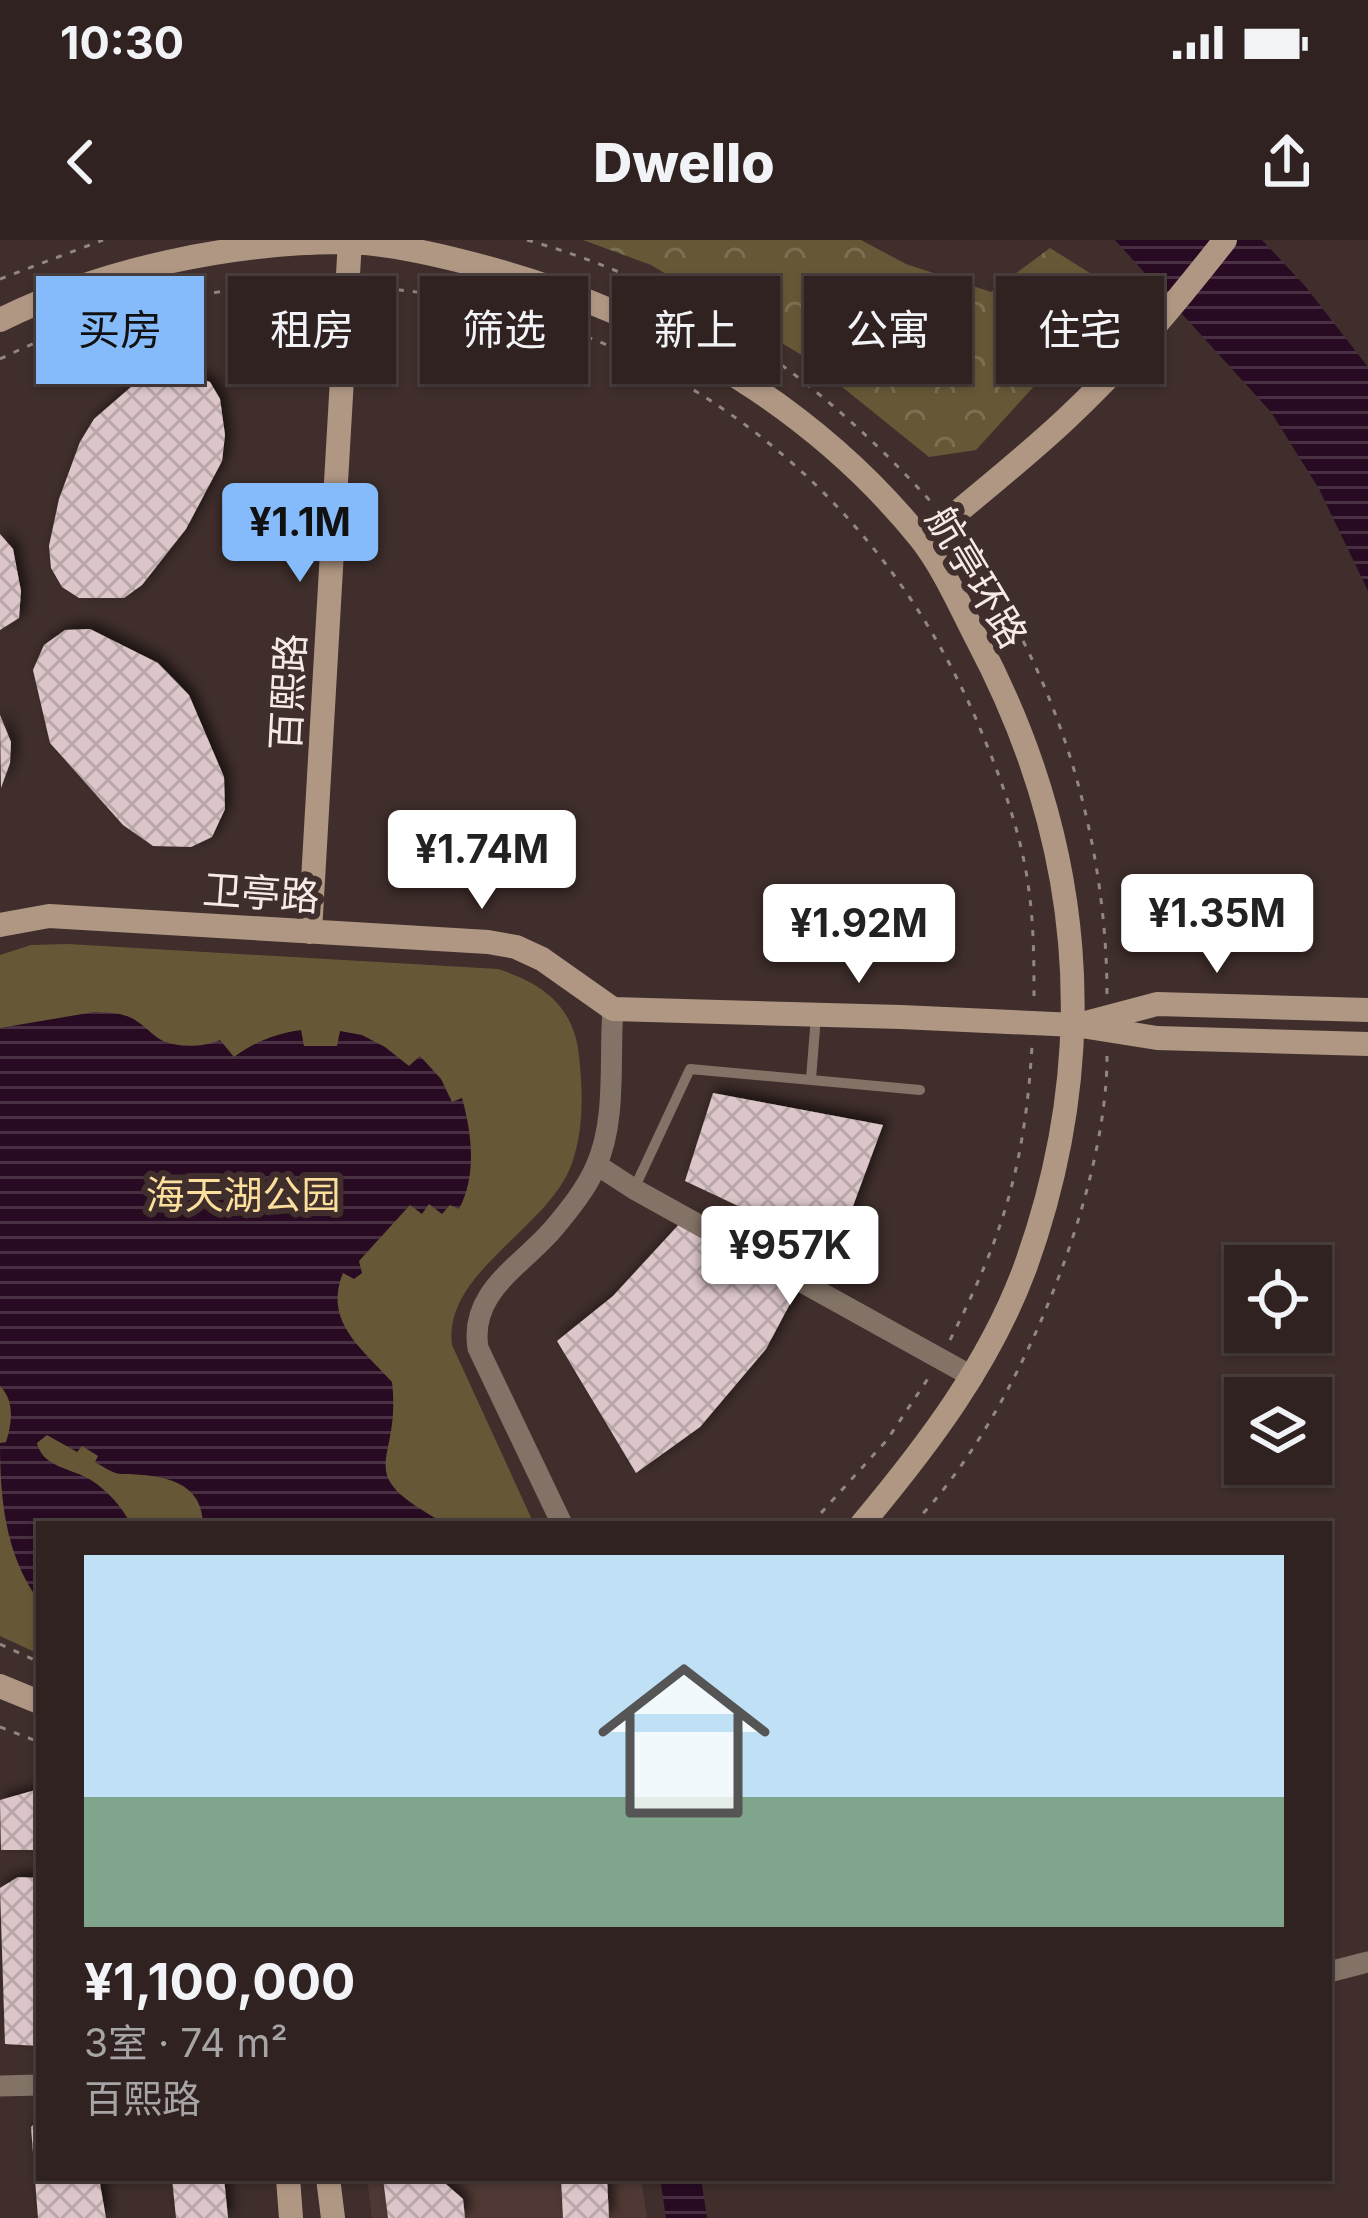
<!DOCTYPE html>
<html lang="zh">
<meta charset="utf-8">
<style>
:root{--surface:#2f2220;--page:#3b2f2d;--text:#f1f3f6;--muted:#a7a4a5;--line:#4a3f3e;--accent:#85bbfb}
body{margin:0;font-family:Inter,"Noto Sans SC",sans-serif;background:var(--page);color:var(--text);height:100vh;display:flex;flex-direction:column;font-size:45px;white-space:nowrap}
*{box-sizing:border-box;margin:0}
p{font-size:39px;color:var(--muted)}
.icon{flex:none;width:66px;height:66px;fill:none;stroke:currentColor;stroke-width:2;stroke-linecap:round;stroke-linejoin:round}
.map{position:relative;flex:1;overflow:hidden}
.side{position:absolute;left:36px;top:1281px;width:1296px;height:660px;display:flex;flex-direction:column;background:var(--surface);border-radius:0px;box-shadow:0 3px 9px #0004,0 0 0 3px var(--line)}
.side>*{flex:none}
.top-card{position:absolute;left:36px;top:36px;width:1296px;height:108px;display:flex;gap:24px}
.buttons{position:absolute;left:1224px;top:1005px;display:grid;gap:24px}
.buttons a{display:grid;place-items:center;width:108px;height:108px;border-radius:0px;background:var(--surface);box-shadow:0 3px 9px #0004,0 0 0 3px var(--line);font-size:60px}
.price{position:absolute;translate:-50% -102px;padding:0 27px;border-radius:12px;background:#fff;color:#222;font-size:39px;line-height:78px;filter:drop-shadow(0 3px 6px #0008)}
.price::after{content:'';position:absolute;left:50%;top:72px;width:36px;height:27px;margin-left:-18px;background:inherit;clip-path:polygon(0 0,100% 0,50% 100%)}
.price.active{background:var(--accent);color:#111}
ul{padding:0;list-style:none}
li{display:grid;align-content:center;gap:24px;height:636px;padding:0 48px}
li+li{border-top:3px solid var(--line)}
li span{display:grid;place-items:center;height:372px;border-radius:0px;color:#555}
li>.icon{margin-inline-start:auto}
span .icon{width:216px;height:216px;fill:#fffc;stroke-width:1}
li b{font-size:51px}
.pill{padding:0 42px;border-radius:0px;background:var(--surface);box-shadow:0 3px 9px #0004,0 0 0 3px var(--line);font-size:42px;line-height:108px}
.pill.active{background:var(--accent);color:#111}
.status{display:flex;justify-content:space-between;align-items:center;height:84px;padding:0 60px;background:var(--surface);direction:ltr}
.status svg{height:33px;fill:currentColor}
header{display:flex;justify-content:space-between;align-items:center;height:156px;padding:0 48px;background:var(--surface);font-size:54px;font-weight:800}
.map>svg:first-child{display:block}
</style>
<div class="status"><b>10:30</b><svg viewBox="0 0 49 12"><path d="M0 12V9h3v3zM5 12V6h3v6zM10 12V3h3v9zM15 12V0h3v12zM26 1h20v11H26zM47 4h2v5h-2z"/></svg></div>
<header><svg class="icon" aria-label="back" viewBox="0 0 24 24"><path d="M15 5l-7 7 7 7"/></svg>Dwello<svg class="icon" aria-label="share" viewBox="0 0 24 24"><path d="M12 15V3M7 8l5-5 5 5M5 13v7h14v-7"/></svg></header>
<div class="map">
<svg width="1368" height="1978" viewBox="0 0 1368 1978">
<defs>
<pattern id="forest-crowns" width="20" height="18" patternUnits="userSpaceOnUse" patternTransform="scale(3)"><rect width="20" height="18" fill="#665836"/><path d="M2 6a3 3 0 1 1 6 0M12 15a3 3 0 1 1 6 0" fill="none" stroke="#7c7053"/></pattern>
<pattern id="water-rules" width="6" height="5" patternUnits="userSpaceOnUse" patternTransform="scale(3)"><rect width="6" height="5" fill="#280b22"/><path d="M0 2.5h6" fill="none" stroke="#482f42"/></pattern>
<pattern id="building-cross-hatch" width="8" height="8" patternUnits="userSpaceOnUse" patternTransform="scale(3)"><rect width="8" height="8" fill="#dcc6ca"/><path d="M0 0l8 8M0 8l8-8" fill="none" stroke="#b8a6a9"/></pattern>
<filter id="shadow"><feDropShadow dx="5.5" dy="-5.5" stdDeviation="6" flood-color="#0009"/></filter>
</defs>
<rect width="100%" height="100%" fill="#3f2e2b"/>
<!-- built -->
<path fill="#503934" d="M367,1938H641L647,1978H372Z"/>
<!-- forest -->
<path fill="url(#forest-crowns)" d="M583,0H861L906,24L991,52L1050,8L1120,52L976,210L929,217L805,117L651,25Z"/>
<!-- green -->
<path fill="#665836" d="M68,704L498,729C543,744 574,766 579,816C583,853 584,890 571,926C546,990 443,1033 452,1105L534,1284H39V1414L0,1396V715L31,705Z"/>
<!-- water -->
<path fill="url(#water-rules)" d="M1115,0H1262L1305,46L1368,127V351L1319,249L1271,172Z
M94,772C103,773 115,772 123,775C141,779 149,794 163,801C179,808 205,807 220,800L234,817C256,801 275,794 301,790L304,806H337L340,791L362,795L385,807L409,826L420,816L441,839L452,862L462,858C472,894 477,935 459,969L450,965L442,974L429,964L422,974L410,965L359,1021L362,1033L354,1039L343,1033C323,1082 362,1108 392,1142C402,1228 347,1230 446,1284H203C202,1238 158,1235 122,1234C113,1234 102,1226 95,1222L98,1216L82,1206L77,1212L47,1195L37,1203C43,1228 72,1228 91,1240C109,1252 121,1266 131,1284H39V1361C5,1315 0,1258 0,1203L6,1202C12,1183 15,1161 0,1146V788Z
M660,1938H701L707,1978H666Z"/>
<!-- building -->
<path fill="url(#building-cross-hatch)" filter="url(#shadow)" d="M180,131L210,142L220,159L225,195L222,221L186,289L142,345L124,358H79L62,347L51,328L49,306L59,259L80,202L94,179L131,147L169,132Z
M0,294L13,309L21,351L19,378L0,390Z
M90,389L158,423L189,455L224,537L225,569L212,597L191,607L153,606L123,585L50,503L33,430L44,405L65,390Z
M0,475L11,502L10,523L1,548Z
M713,853L883,885L836,1012L685,941Z
M683,980L800,1045L766,1109L700,1187L636,1233L557,1101L613,1056Z
M39,1549V1610H1L0,1560Z
M18,1637L39,1638V1806L5,1804L0,1648Z
M39,1879V1938H99L106,1978H38L31,1887Z
M172,1938H224L228,1978H176Z
M383,1938H439L463,1959L465,1978H388Z
M561,1938H607L609,1978H563Z"/>
<g fill="none" stroke-linecap="round" stroke-linejoin="round">
<!-- path -->
<path stroke="#948583" stroke-width="3" stroke-dasharray="6 9" stroke-linecap="butt" d="M527,0C691,46 819,138 932,263
M0,39L103,0
M368,47C644,67 872,232 979,486C1001,538 1022,595 1029,651C1034,687 1034,724 1034,760
M0,119C102,69 209,45 322,45
M960,299C1057,428 1107,597 1107,756
M950,1100C1004,994 1025,924 1032,806
M811,1284L887,1200L931,1134
M913,1284C1013,1184 1108,955 1107,814
M0,1404L39,1422
M0,1487L39,1502"/>
<!-- lane -->
<path stroke="#837367" stroke-width="10" d="M811,839L816,776
M634,949L690,829L920,850"/>
<!-- street -->
<path stroke="#837367" stroke-width="21" d="M597,925L634,949L973,1137
M562,1284L478,1108C469,1051 522,1026 554,988C569,970 587,948 596,926C617,880 609,818 613,769
M1329,1732L1368,1722
M0,1846L39,1845"/>
<!-- secondary -->
<path stroke="#b09784" stroke-width="24" d="M0,80C104,29 230,2 346,2C405,3 505,31 561,51C699,101 827,183 920,298C943,327 960,366 977,399C1084,601 1103,812 1025,1028C989,1125 927,1206 862,1284
M923,301C970,261 1019,223 1065,180C1124,125 1175,64 1225,0
M0,685L49,676L488,702L516,707L542,719L613,769L901,777L1075,785L1157,798L1368,804
M310,692L350,0
M1089,782L1157,764L1368,770
M0,1446L39,1462
M288,1938L291,1978
M328,1938L333,1978"/>
</g>
<g text-anchor="middle" stroke-width="12" stroke-linejoin="round" paint-order="stroke">
<!-- street labels -->
<g font-size="39" fill="#f6eae8" stroke="#3f2e2b">
<text transform="translate(977 337) rotate(59)" y="14">航亭环路</text>
<text transform="translate(288 452) rotate(-87)" y="14">百熙路</text>
<text transform="translate(261 653) rotate(4)" y="14">卫亭路</text>
</g>
<!-- park labels -->
<g font-size="39" fill="#fcdf9c" stroke="#3f2e2b">
<text x="243" y="969">海天湖公园</text>
</g>
</g>
</svg>
<div class="buttons">
<a><svg class="icon" aria-label="locate" viewBox="0 0 24 24"><circle cx="12" cy="12" r="6"/><path d="M12 2v4M12 18v4M2 12h4M18 12h4"/></svg></a>
<a><svg class="icon" aria-label="layers" viewBox="0 0 24 24"><path d="M12 4l9 5-9 5-9-5zM3 14l9 5 9-5"/></svg></a>
</div>
<b class="price active" style="left:300px;top:345px">¥1.1M</b>
<b class="price" style="left:482px;top:672px">¥1.74M</b>
<b class="price" style="left:1217px;top:736px">¥1.35M</b>
<b class="price" style="left:859px;top:746px">¥1.92M</b>
<b class="price" style="left:790px;top:1068px">¥957K</b>
<div class="top-card">
<a class="pill active">买房</a>
<a class="pill">租房</a>
<a class="pill">筛选</a>
<a class="pill">新上</a>
<a class="pill">公寓</a>
<a class="pill">住宅</a>
</div>
<section class="side">
<ul>
<li><span style="background:linear-gradient(#bfe0f5 65%,#7fa58c 0)"><svg class="icon" aria-label="home" viewBox="0 0 24 24"><path d="M3 11l9-7 9 7M6 9v11h12V9"/></svg></span><div><b>¥1,100,000</b><p>3室 · 74 m²</p><p>百熙路</p></div></li>
</ul>
</section>
</div>
